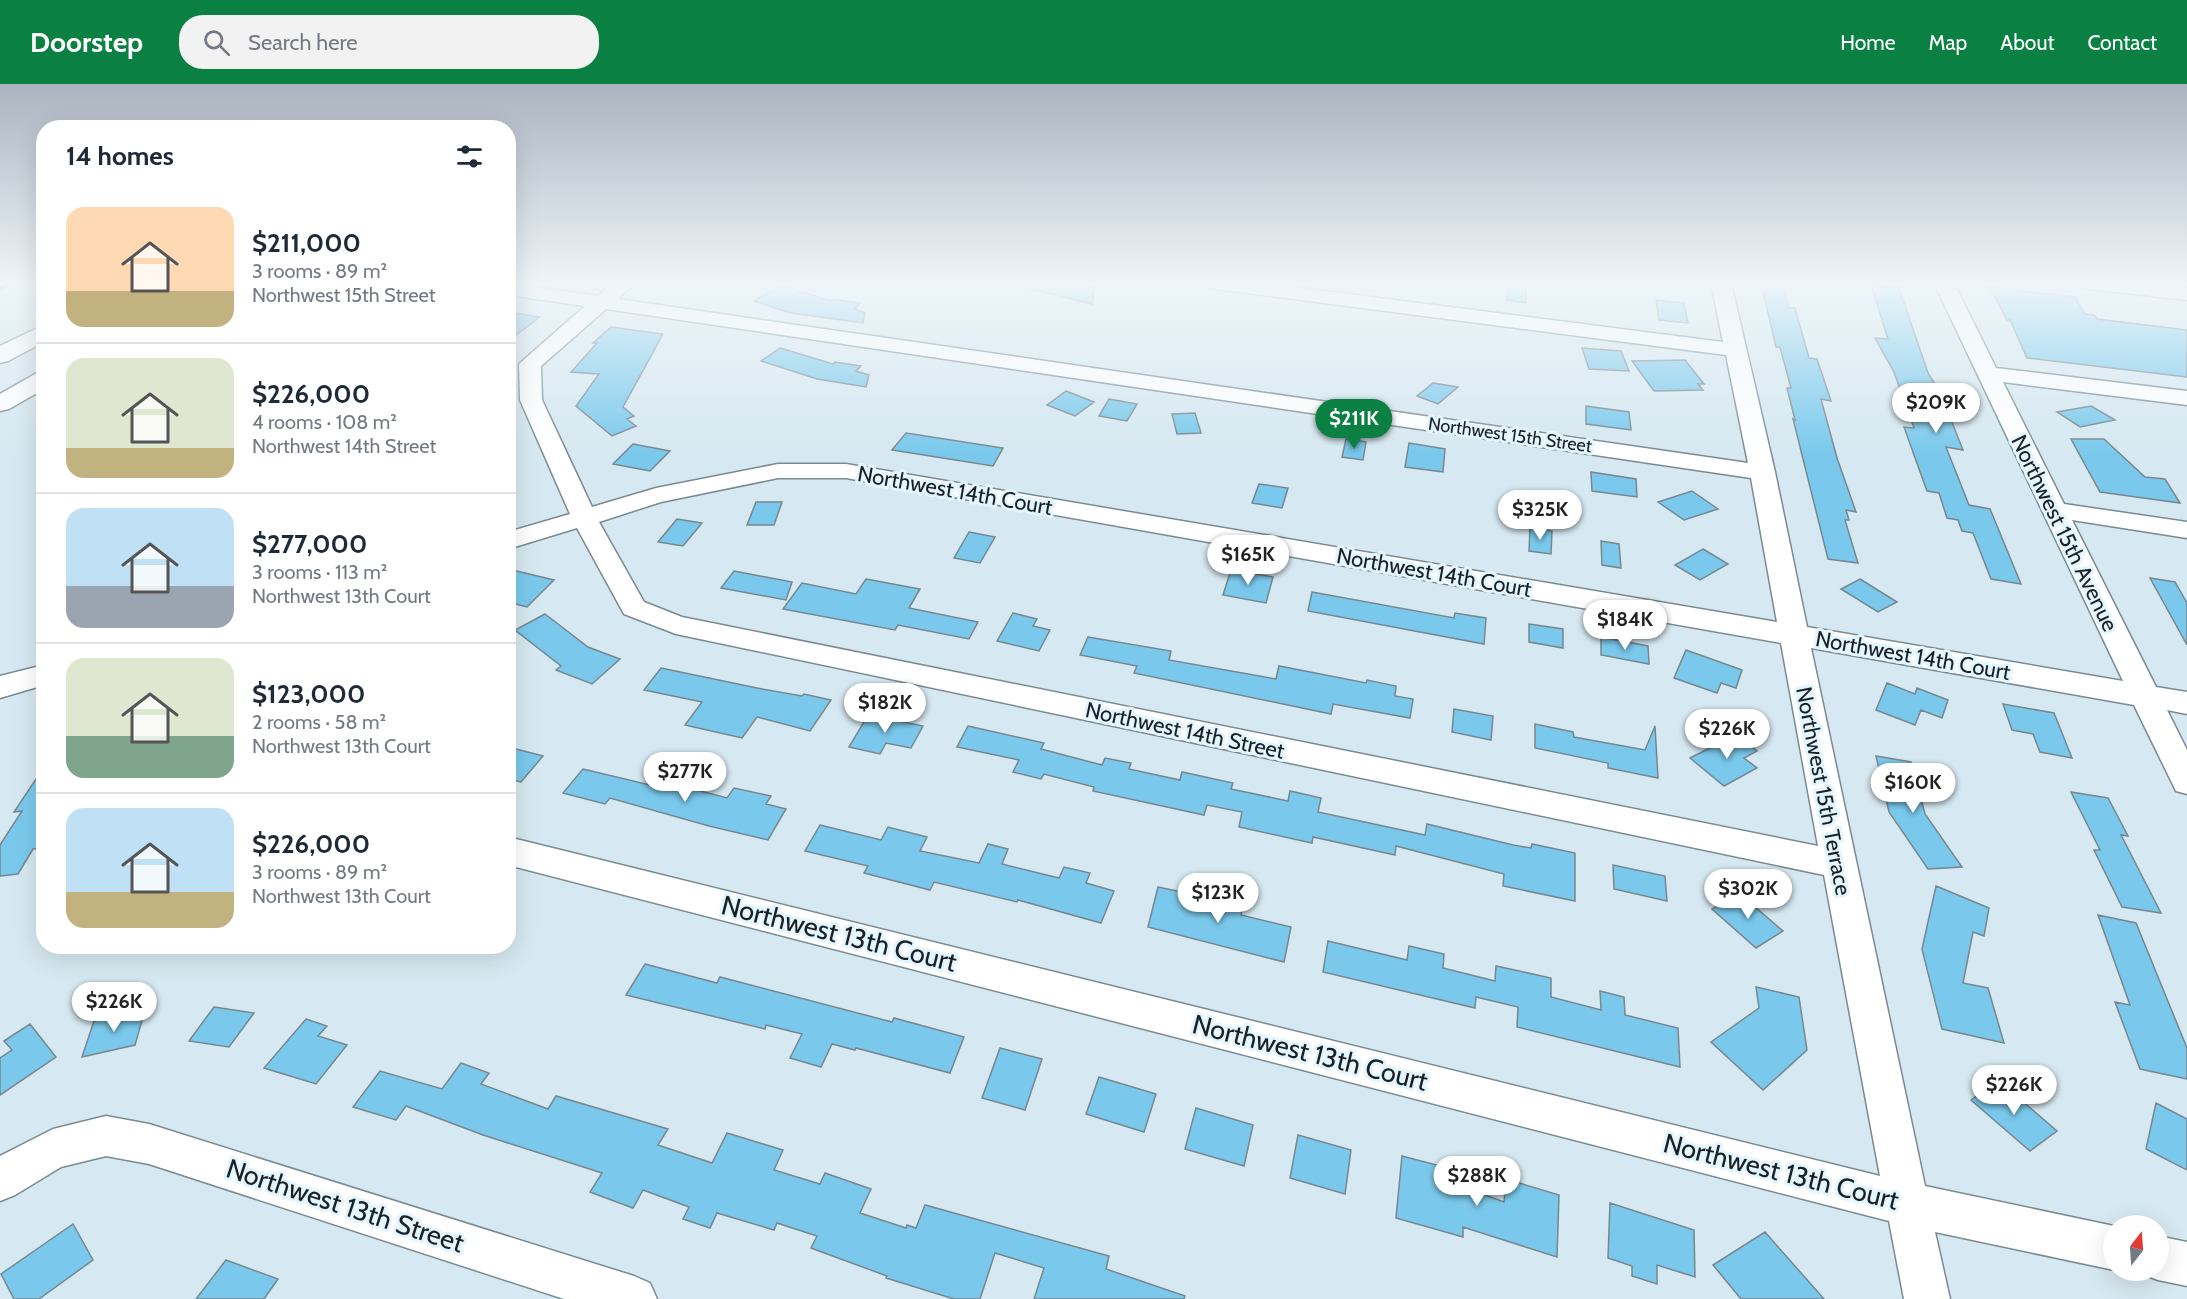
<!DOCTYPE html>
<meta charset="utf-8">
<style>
:root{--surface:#fff;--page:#f2f2f3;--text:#1f2937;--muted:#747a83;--line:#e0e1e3;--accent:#0b8043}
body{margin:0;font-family:Cabin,sans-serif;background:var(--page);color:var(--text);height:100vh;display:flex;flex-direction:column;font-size:22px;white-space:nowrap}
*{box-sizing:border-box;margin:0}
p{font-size:20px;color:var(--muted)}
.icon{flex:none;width:33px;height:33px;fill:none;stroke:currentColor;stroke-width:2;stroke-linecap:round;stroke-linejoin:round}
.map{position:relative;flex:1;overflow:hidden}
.sheet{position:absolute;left:36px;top:36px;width:480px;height:834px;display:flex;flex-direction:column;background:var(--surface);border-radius:24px;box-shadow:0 6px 24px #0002}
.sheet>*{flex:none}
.needle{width:39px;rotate:17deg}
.buttons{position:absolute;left:2103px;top:1131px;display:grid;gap:12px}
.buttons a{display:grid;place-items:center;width:66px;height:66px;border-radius:50%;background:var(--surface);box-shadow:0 6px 24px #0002;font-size:30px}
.price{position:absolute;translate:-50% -51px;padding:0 14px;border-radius:21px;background:#fff;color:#222;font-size:20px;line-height:39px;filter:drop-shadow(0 2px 3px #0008)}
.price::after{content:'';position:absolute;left:50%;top:36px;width:18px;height:14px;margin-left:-9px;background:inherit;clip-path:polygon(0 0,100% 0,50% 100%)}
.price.current{background:var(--accent);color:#fff}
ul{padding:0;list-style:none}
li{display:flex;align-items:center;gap:18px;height:150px;padding:0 30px}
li+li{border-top:2px solid var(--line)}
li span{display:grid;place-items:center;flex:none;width:168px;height:120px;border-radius:18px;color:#555}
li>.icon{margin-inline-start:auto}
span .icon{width:72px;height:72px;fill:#fffc;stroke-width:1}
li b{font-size:26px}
h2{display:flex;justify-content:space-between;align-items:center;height:72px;padding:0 30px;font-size:26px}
header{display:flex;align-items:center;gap:36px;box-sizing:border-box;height:84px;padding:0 30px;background:var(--accent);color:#fff}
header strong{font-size:28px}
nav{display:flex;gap:33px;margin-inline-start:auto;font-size:21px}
.search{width:420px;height:54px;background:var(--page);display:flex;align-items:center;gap:15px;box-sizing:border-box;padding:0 21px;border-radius:24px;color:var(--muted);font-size:22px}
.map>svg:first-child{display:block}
</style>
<header>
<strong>Doorstep</strong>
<div class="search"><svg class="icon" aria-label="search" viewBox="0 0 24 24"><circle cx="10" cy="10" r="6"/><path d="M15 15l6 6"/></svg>Search here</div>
<nav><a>Home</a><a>Map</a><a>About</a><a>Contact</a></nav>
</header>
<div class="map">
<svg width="2187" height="1215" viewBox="0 0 2187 1215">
<rect width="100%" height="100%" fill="#d6e8f1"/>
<!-- building -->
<path fill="#7ac9ec" stroke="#77878f" stroke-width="1.5" d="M1031,199H1096L1092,220L1030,205Z
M1508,199H1526V219L1507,216Z
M1761,199H1784L1788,224H1795L1809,274L1817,275L1831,317L1821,315L1837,374L1856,428L1846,426L1849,436H1845L1858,479L1828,475L1793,335L1795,336L1787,304H1791L1780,263H1776Z
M781,201L831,217L833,215L860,219L855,225L865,229L863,239L791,229L754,217Z
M1871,201L1899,204L1928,289L1940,308L1963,366L1946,363L1969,421L1990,425L2021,500L1991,495L1973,449L1962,447L1958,436L1947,434L1939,409L1927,407L1904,343L1914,344L1894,288L1875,254L1888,255Z
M1990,203L2075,213L2085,230L2094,231L2097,235L2187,246V293L2027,274L2010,236H2007Z
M1656,216L1684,219L1688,239L1659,236Z
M508,228L540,233L508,257Z
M611,243L663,250L623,323L634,332L627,335L636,342L612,352L576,322L599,290L571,288L597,259H593Z
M780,264L833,280L835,278L861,282L856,287L869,291L866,303L817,295L761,277Z
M1582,264L1621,267L1629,287L1589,285Z
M1685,276L1704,300H1698L1703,306L1654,307L1632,277Z
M1433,299L1458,303L1438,320L1417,312Z
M1066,307L1094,318L1075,332L1047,321Z
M1109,315L1137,320L1127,337L1099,332Z
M1586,322L1629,328L1631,346L1586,340Z
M2091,322L2115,336L2080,343L2057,328Z
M1195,329L1201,349L1177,350L1172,330Z
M906,349L1003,364L993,382L892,366Z
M1346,355L1366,358L1363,376L1342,373Z
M2071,355H2104L2145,393L2165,395L2180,419L2100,408Z
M1409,359L1445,365L1443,388L1405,383Z
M633,360L670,367L650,387L613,380Z
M1591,388L1636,395L1637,413L1592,407Z
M1259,400L1288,404L1282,424L1252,419Z
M1692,407L1718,425L1684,436L1658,418Z
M756,418H782L774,441H747Z
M677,435L702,439L683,462L658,458Z
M1530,443L1552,447L1551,470L1529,467Z
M969,448L995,453L980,479L954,474Z
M1601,457L1619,460L1621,484L1602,481Z
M1703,465L1728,480L1700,496L1675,481Z
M508,485L554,496L527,523L508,518Z
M1231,486L1273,493L1266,519L1223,511Z
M734,487L792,498L786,516L721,504Z
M2150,494L2175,498L2187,519V561Z
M866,495L920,505L909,524L978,538L969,555L898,541L895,546L783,525L802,499L856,510Z
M1860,495L1897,518L1878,528L1841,505Z
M1312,508L1454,534L1455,529L1486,534L1484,560L1308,527Z
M1013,529L1037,535L1033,542L1050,546L1039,567L997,557Z
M545,530L588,563L620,575L592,600L556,586L561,582L515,546Z
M1529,540L1563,545V564L1529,558Z
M1088,553L1171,567L1169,576L1276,595L1279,582L1366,599L1367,596L1396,602L1395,612L1413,615L1410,634L1333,620L1331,630L1134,589L1137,582L1080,571Z
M1601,553L1648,562L1649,580L1601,571Z
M1686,566L1742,586L1736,604L1721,599L1717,609L1674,594Z
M661,584L757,604L802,612L804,610L831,616L810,647L757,633L742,654L685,641L702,618L644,606Z
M1887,599L1915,610L1917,604L1948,616L1942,634L1921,626L1915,641L1876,626Z
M2003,620L2054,629L2072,674L2040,668L2033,650L2012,646Z
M1454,625L1493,632L1491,656L1452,648Z
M868,631L923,642L911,664L886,659L880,670L849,663Z
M1535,640L1573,648L1574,653L1645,666L1655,642L1658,694L1608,684V679L1535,664Z
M968,642L1044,659L1041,665L1102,681L1105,674L1131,679L1129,685L1180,696L1182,688L1233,699L1231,705L1288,717L1290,707L1321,714L1318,728L1425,751L1427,740L1513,761L1531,764L1532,760L1575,769V817L1503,802L1504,790L1396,762L1395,771L1313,753L1312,759L1239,743L1242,728L1207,721L1204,731L1093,707L1094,703L1044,690L1041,695L1013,688L1019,676L957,663Z
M1736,651L1757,667L1744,674L1757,684L1724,702L1690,674Z
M508,663L543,672L521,698L508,695Z
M1876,672L1911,678L1925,730L1962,783L1928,785L1889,728Z
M44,683V764L33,765L18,790L0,792V761L22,727L14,728Z
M583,685L658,703L663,697L727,714L734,704L771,712L766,720L786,725L768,756L709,742L610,714L605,720L563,709Z
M2071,708L2108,714L2128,752L2121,751L2161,829L2122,823L2094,766H2100Z
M820,741L881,756L888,743L927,753L920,767L979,779L988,760L1008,765L1002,780L1059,794L1064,783L1090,789L1086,799L1114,807L1101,839L1018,816L1017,818L934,798L930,806L864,789L868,782L805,767Z
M1613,781L1665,792L1667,817L1614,805Z
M1936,802L1989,824L1984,852L1973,848L1963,899L1988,904L2004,959L1942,945L1922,865Z
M1158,803L1220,816L1221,812L1244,817L1241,831L1291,843L1284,878L1148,843Z
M1739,809L1783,847L1756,864L1712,825Z
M2098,831L2136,839L2187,964V995L2140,985L2115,918L2130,921Z
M1328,857L1407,876L1409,862L1444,870L1443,884L1495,897L1496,882L1551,894V913L1601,926L1600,907L1624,913L1625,931L1678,944L1680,983L1517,943L1518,923L1476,913L1475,924L1323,888Z
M645,880L717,899L720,893L892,938L894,934L964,953L950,989L856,964L855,966L832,960L821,983L790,974L802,950L766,941L765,945L626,911Z
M1756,903L1799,913L1807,966L1763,1006L1711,958L1759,924Z
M214,923L254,929L229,963L189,957Z
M145,926L135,961L82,973L94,937Z
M306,935L327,942L318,952L347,961L316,1000L264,984Z
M30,940L56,973L0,1011V974L12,966L4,957Z
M1000,964L1042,975L1025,1026L982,1014Z
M461,979L489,989L481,1000L548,1025L556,1012L668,1045L658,1061L712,1079L727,1049L783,1066L774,1086L820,1100L825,1089L871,1105L860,1129L906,1144L907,1141L916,1144L925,1121L1109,1172L1106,1185L1185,1212L1184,1215H1034L1044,1184L995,1169L980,1215H954L886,1194L887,1192L811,1164L817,1152L777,1139L774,1146L717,1129L710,1144L683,1135L689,1123L643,1106L633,1124L590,1108L602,1089L483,1051L406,1022L396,1036L353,1023L380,987L442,1005Z
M1099,993L1156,1010L1144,1048L1086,1030Z
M1998,996L2057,1047L2030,1067L1971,1016Z
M2156,1019L2187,1035V1086L2146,1065Z
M1196,1024L1253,1041L1244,1082L1185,1065Z
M1298,1051L1351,1066L1345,1110L1290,1094Z
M1402,1072L1467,1089L1466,1104L1504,1118L1506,1095L1559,1111L1557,1173L1463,1143V1153L1396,1134Z
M1610,1119L1694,1146L1695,1193L1657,1181V1200L1632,1192V1182L1608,1174Z
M73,1140L93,1176L39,1215H14L1,1190Z
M1765,1148L1824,1215H1741L1713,1181Z
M226,1176L278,1195L264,1215H196Z"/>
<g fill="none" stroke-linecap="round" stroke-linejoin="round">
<defs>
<path id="minor" d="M508,199L598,212L613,199H635L618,215L1748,379L1726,271L1215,205L1208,203L1205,199H1263L1723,258L1711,199H1731L1775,388L1807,543L2123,597L1934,199H1954L1996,284L2187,307V321L2003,298L2064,420L2187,438V454L2072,436L2156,603L2187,608V630L2167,626L2187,666V710L2176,707L2134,621L1811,564L1925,1102L2114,1142V1186L1935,1148L1950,1215H1904L1889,1137L508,781V753L1880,1092L1824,791L676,550L624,530L577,444L508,465V448L570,430L520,316L519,280L585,222L508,211ZM606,225L1751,394L1777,538L846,380H778L656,404L592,423L542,316L541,282ZM778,394H846L1781,559L1818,762L682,533L644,518L599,438L661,418Z
M2079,199H2144L2187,204V216L2089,205L2082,203Z
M44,581V601L0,614V592Z
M106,1032L149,1040L634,1192L650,1199L657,1215H564L149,1080L106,1072L61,1083L15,1111L0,1117V1072L53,1045Z
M2158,1152L2187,1158V1202L2158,1196L2142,1190L2141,1186H2158Z"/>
<path id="highway" d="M44,241V258L8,277L0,279V262Z
M44,288V305L9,325L0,327V310L35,290Z"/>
</defs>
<!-- minor casing -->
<use href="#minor" stroke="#7a8a92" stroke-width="3"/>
<!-- highway casing -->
<use href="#highway" stroke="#7a8a92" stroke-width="3"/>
<!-- minor -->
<use href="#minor" fill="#fff" fill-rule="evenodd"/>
<!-- highway -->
<use href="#highway" fill="#fff" fill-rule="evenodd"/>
<!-- rail -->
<path stroke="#30383b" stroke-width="4" stroke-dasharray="9 4.5" stroke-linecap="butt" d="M0,204L9,199"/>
</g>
<!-- sky -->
<linearGradient id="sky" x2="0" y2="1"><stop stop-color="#abb3c0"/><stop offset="0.54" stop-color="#edf5f9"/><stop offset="1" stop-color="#edf5f9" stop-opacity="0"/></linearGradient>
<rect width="2187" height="369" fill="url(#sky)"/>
<g text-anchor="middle" stroke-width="6" stroke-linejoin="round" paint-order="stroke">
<!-- far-street labels -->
<g font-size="18" fill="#1a2023" stroke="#e3f5fe">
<text transform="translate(1510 351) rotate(8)" y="6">Northwest 15th Street</text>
</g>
<!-- street labels -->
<g font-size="22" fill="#1a2023" stroke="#e3f5fe">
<text transform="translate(955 406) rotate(10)" y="8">Northwest 14th Court</text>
<text transform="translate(2065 449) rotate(64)" y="8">Northwest 15th Avenue</text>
<text transform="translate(1434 488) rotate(10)" y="8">Northwest 14th Court</text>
<text transform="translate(1913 571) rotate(10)" y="8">Northwest 14th Court</text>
<text transform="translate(1185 646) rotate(12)" y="8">Northwest 14th Street</text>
<text transform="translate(1824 707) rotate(79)" y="8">Northwest 15th Terrace</text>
</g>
<!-- near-street labels -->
<g font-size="27" fill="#1a2023" stroke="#e3f5fe">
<text transform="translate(839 850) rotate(14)" y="9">Northwest 13th Court</text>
<text transform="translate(1310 969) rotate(14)" y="9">Northwest 13th Court</text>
<text transform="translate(1781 1088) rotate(14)" y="9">Northwest 13th Court</text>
<text transform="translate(345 1122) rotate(18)" y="9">Northwest 13th Street</text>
</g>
</g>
</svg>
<div class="buttons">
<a><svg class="needle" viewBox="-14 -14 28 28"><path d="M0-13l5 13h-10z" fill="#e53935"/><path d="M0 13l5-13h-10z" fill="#747a83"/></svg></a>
</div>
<b class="price" style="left:1936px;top:350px">$209K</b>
<b class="price current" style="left:1354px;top:366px">$211K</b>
<b class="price" style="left:1540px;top:457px">$325K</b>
<b class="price" style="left:1248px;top:502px">$165K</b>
<b class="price" style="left:1625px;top:567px">$184K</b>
<b class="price" style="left:885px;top:650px">$182K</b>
<b class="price" style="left:1727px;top:676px">$226K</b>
<b class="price" style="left:685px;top:719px">$277K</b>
<b class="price" style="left:1913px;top:730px">$160K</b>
<b class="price" style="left:1748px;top:836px">$302K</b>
<b class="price" style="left:1218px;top:840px">$123K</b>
<b class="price" style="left:114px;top:949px">$226K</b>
<b class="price" style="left:2014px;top:1032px">$226K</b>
<b class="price" style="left:1477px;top:1123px">$288K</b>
<section class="sheet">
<h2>14 homes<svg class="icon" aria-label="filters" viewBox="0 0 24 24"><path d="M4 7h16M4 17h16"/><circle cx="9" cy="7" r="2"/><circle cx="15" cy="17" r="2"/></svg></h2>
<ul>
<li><span style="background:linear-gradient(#ffd9b3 70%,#c2b280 0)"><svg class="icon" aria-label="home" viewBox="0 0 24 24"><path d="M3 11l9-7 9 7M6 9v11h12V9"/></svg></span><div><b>$211,000</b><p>3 rooms · 89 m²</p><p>Northwest 15th Street</p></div></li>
<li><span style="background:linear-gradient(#dfe7d0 75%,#c2b280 0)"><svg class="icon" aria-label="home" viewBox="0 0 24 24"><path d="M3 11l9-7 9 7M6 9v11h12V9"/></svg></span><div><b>$226,000</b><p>4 rooms · 108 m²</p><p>Northwest 14th Street</p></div></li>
<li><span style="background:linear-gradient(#bfe0f5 65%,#9aa5b1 0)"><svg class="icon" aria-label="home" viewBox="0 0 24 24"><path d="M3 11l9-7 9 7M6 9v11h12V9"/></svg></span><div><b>$277,000</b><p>3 rooms · 113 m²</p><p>Northwest 13th Court</p></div></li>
<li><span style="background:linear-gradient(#dfe7d0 65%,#7fa58c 0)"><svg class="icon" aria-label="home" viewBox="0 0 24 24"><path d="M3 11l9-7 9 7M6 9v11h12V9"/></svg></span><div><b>$123,000</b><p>2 rooms · 58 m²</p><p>Northwest 13th Court</p></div></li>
<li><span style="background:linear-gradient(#bfe0f5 70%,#c2b280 0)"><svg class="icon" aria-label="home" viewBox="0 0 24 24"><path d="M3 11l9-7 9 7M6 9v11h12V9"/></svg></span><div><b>$226,000</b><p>3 rooms · 89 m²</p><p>Northwest 13th Court</p></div></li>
</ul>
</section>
</div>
